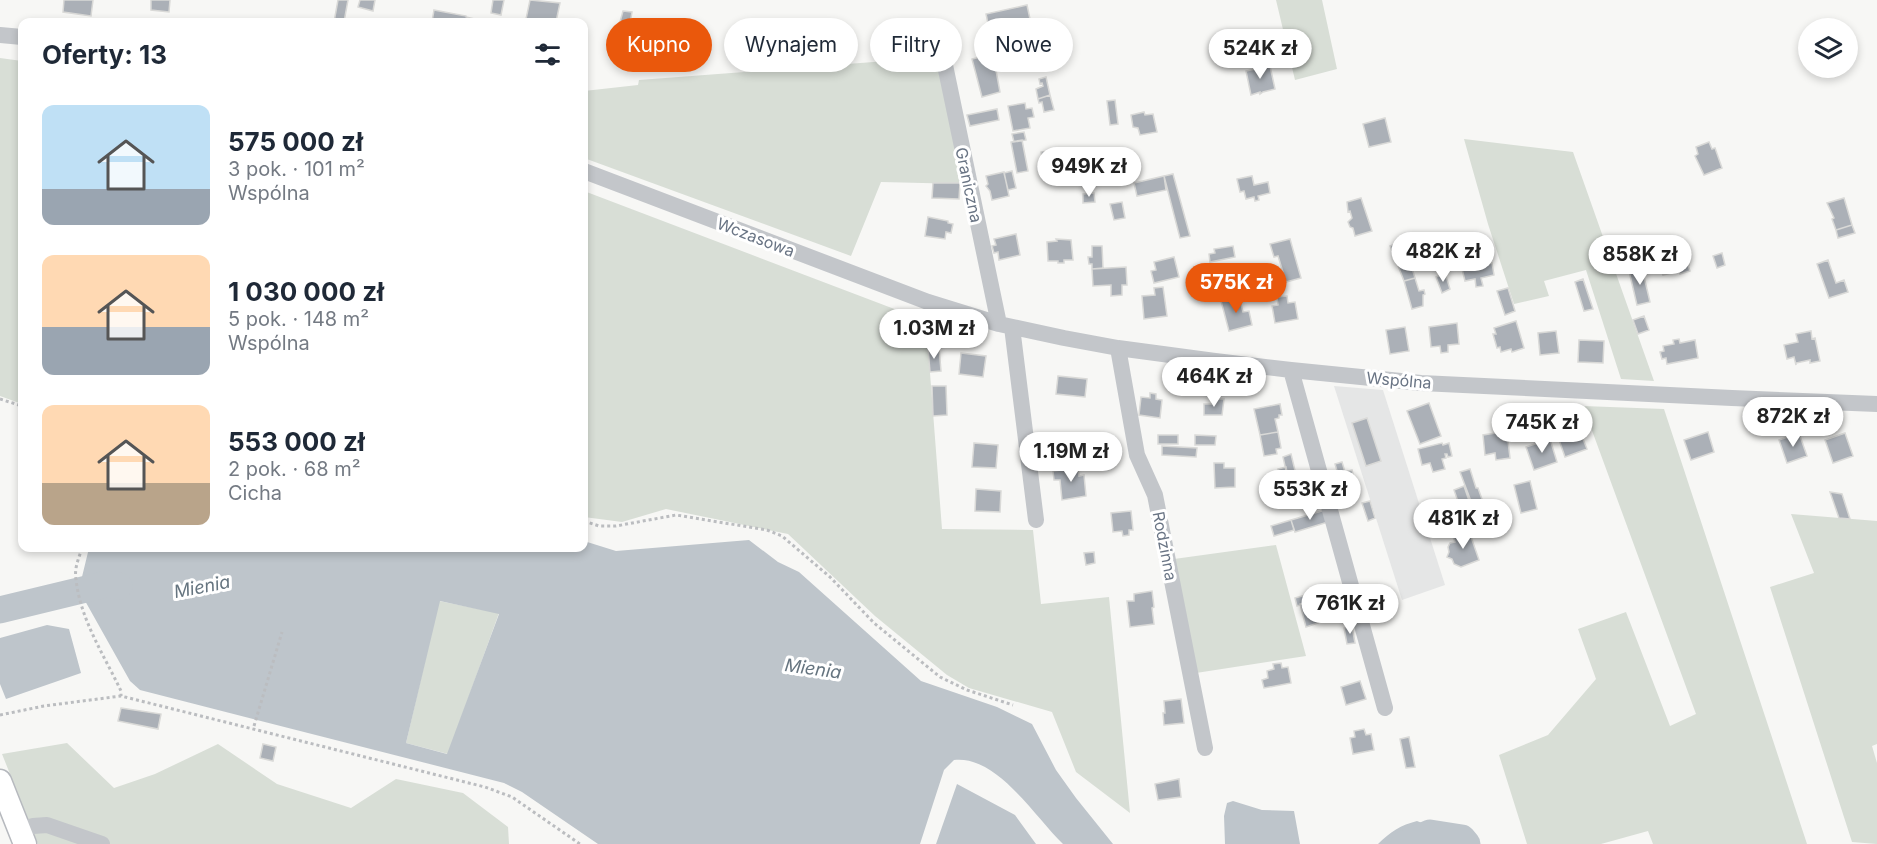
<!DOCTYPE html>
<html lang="pl">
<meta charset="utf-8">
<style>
:root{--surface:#fff;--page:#f6f6f7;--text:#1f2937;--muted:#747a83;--accent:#ea580c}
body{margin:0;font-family:Inter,sans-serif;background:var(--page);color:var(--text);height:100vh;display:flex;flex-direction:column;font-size:22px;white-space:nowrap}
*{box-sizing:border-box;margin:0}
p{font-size:20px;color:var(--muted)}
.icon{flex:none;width:33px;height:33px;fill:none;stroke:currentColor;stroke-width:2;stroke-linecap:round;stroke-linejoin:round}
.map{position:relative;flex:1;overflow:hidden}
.details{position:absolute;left:18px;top:18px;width:570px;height:534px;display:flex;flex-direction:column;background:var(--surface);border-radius:12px;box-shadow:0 3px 9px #0003}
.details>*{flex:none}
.top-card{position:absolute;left:606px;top:18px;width:570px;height:54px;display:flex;gap:12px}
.tools{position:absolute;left:1798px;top:18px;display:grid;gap:12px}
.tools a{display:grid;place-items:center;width:60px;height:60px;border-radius:50%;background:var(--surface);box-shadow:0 3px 9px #0003;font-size:30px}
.price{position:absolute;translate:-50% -51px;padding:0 14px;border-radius:21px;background:#fff;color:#222;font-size:20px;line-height:39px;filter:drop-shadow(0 2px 3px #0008)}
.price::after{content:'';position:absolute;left:50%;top:36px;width:18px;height:14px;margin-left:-9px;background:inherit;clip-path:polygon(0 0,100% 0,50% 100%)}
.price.selected{background:var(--accent);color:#fff}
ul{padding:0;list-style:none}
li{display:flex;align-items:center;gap:18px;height:150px;padding:0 24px}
li span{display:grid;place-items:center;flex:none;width:168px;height:120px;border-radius:12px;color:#555}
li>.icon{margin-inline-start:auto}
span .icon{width:72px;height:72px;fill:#fffc;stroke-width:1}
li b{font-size:26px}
h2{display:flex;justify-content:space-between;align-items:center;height:72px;padding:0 24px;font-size:26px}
.pill{padding:0 21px;border-radius:27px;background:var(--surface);box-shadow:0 3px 9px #0003;font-size:21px;line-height:54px}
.pill.selected{background:var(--accent);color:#fff}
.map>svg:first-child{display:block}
</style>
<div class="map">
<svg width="1877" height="844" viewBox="0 0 1877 844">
<rect width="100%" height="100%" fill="#f7f7f5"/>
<!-- built -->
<path fill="#e5e6e6" d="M1334,386L1383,390L1445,585L1402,600Z"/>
<!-- green -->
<path fill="#d8ded6" d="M1276,0H1322L1337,69L1295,80Z
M939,57L964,184L881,182L851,256L584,158V91L638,85L639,80Z
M0,58L22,61V404L0,396Z
M1464,139L1573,152L1654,381L1621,379L1586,270L1544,281L1549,296L1514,304L1488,224Z
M584,191L926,321L942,529L1033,530L1041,604L1109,597L1130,813L1076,772L1052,712L969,688L947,675L875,616L788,534L666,509L622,522L584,517Z
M1583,406L1664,409L1807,844H1653L1648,831L1601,844H1527L1499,755L1548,735L1596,679L1578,629L1626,612L1670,726L1696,714Z
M1791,514L1877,521V744L1872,746L1877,763V844L1852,842L1770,587L1814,573Z
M1276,545L1306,656L1196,673L1174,559Z
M439,601L499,613L448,754L406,743Z
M67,743L114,788L155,774L218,744L277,784L351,808L396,779L463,793L508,827L509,844H38L2,754Z"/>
<!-- water -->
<path fill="#bec5cb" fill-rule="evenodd" d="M749,540L778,562L799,572L921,681L997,707L1032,724L1056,770L1076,798L1113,844H1063C1035,817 997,755 954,760L944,770L920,844H598L522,792L504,783L140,690L130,681L84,599L81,581L89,548H584V541L616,551ZM440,601L499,614L447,754L406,743Z
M47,625L69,629L81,673L6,699L0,684V638Z
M957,784L1015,815L1036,844H936Z
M1233,801L1262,810L1294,811L1300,844H1225L1224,816L1227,803Z
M1417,821L1427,825L1448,824L1471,835C1456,842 1450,844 1433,840L1422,844H1378C1390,832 1401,825 1417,821Z"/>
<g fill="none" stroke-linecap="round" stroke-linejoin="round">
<!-- river -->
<path stroke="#bec5cb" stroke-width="27" d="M0,610L107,584L119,586
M1404,844L1430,833L1462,838L1467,844"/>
</g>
<!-- building -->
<path fill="#abb0b7" stroke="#d9d9d7" stroke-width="1.5" d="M64,0H93L91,16L63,12Z
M151,0H170L169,12L151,10Z
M338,0H348L344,22H334Z
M360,0H375L373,11L358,7Z
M493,0H504L501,15L491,13Z
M530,0L560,3L556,22H540V21L526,19Z
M1027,5L1030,19L989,28L986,14Z
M434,10L466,16V17L475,19V22H432Z
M623,11L632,12L630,24L620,22Z
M993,54L1000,92L982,97L972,59Z
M1270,66L1275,89L1263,92L1260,94V92L1251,95L1246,71Z
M1046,77L1050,95L1038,99L1036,89L1043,86L1042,83L1040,84L1039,79Z
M1050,95L1054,110L1044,112L1042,102L1039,103L1038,99Z
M1115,100L1118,124L1110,125L1107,101Z
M1025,103L1026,109L1032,108L1034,117L1028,118L1030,128L1013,131L1008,106Z
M997,109L999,120L970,126L967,115Z
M1144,112L1145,115L1153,114L1157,132L1140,135L1138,128L1133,127L1131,115Z
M1385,118L1391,142L1369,147L1363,124Z
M1024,132L1026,140L1014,142L1012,134Z
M1022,140L1028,171L1017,173L1011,142Z
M1709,142L1712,149L1715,148L1722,168L1704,175L1695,156L1698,154L1696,147Z
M1058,149L1062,167L1045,171L1041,152Z
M1012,171L1016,188L1008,190L1004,173Z
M1004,172L1009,196L992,200L990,191L986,186L988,184L986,176Z
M1173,174L1190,236L1180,238L1164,176Z
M1164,176L1166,190L1137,196L1134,183Z
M1252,176L1254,185L1268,182L1270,193L1258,196L1259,200L1255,201L1254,197L1246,199L1244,191L1240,192L1237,179Z
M933,183H960L959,199L932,198Z
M1094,193L1095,202L1083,203V194Z
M1361,198L1372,231L1355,236L1353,228L1350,227L1348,222L1352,218L1350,211L1348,212L1347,202Z
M1844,198L1852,225L1836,230L1832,219L1834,218L1827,203Z
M1122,202L1125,218L1114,220L1110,204Z
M928,217L948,221V223L953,224L951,233L946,232L945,239L925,236Z
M1852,225L1855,233L1838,238L1836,230Z
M1016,234L1020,255L999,260L998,252L994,253L992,246L996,245L994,239Z
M1414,237L1418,248L1395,258L1390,246Z
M1056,239L1071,240L1073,260H1064V263H1058V261H1048L1047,242L1057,241Z
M1290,239L1301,278L1286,282L1278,256L1274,257L1270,244Z
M1092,246H1102L1103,268L1092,269V264H1089L1088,257H1092Z
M1233,246L1235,257L1210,262L1209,254L1215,253L1214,249Z
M1683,246L1689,265H1688L1690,271L1680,274L1679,271L1663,275L1656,258L1664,255L1663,253Z
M1405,253L1409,265H1411L1415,278L1404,281L1395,258Z
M1722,253L1725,265L1717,268L1713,256Z
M1174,257L1179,277L1154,283L1151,271L1156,270L1154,262Z
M1828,260L1836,283L1844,280L1848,292L1829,298L1817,264Z
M1492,263L1494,275L1481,278L1483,286L1476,287L1475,279L1465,281L1462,269Z
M1126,267L1127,285H1122V295L1111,296V285L1093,286L1092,269Z
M1642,268L1650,302L1637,305L1629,271Z
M1445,273L1450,289L1442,293L1436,277Z
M1415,278L1419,291L1424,290L1425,294L1423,295V306L1412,309L1404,281Z
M1583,279L1593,309L1584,311L1575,282Z
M1163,287L1167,316L1144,319L1142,296L1155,295L1154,288Z
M1508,288L1515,311L1505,315L1497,291Z
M1239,296L1243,312L1249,311L1252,325L1229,331L1221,301Z
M1287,296L1288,303L1295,302L1298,319L1275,323L1272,306L1278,305L1277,297Z
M1644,316L1649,330L1638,334L1633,320Z
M1516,321L1524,348L1512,352L1511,349L1501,352L1500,347L1497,348L1493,334H1496L1494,328Z
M1457,323L1459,344L1448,345V352L1441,353L1440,346L1431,347L1429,327Z
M1405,327L1409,351L1390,354L1386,330Z
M1556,331L1559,353L1540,355L1538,333Z
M1811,331L1812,339L1815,338L1820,361L1810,363V360L1796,363V365L1794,357L1787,359L1784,345L1798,342L1796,334Z
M1679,339L1680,343L1695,340L1698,358L1667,364L1666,358L1662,359L1660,352L1664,351L1663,346L1674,344L1673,340Z
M1579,340L1604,341L1603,363L1578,362Z
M939,347L941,371L930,372L928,348Z
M961,353L986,356L983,377L959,374Z
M1058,376L1087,379L1085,397L1056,394Z
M932,386H946L947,415L933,416Z
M1150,393L1156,394V399L1162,400L1160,418L1139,415L1141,397L1150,398Z
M1212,399H1224L1222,415H1204V404H1212Z
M1429,403L1441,436L1420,444L1407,411Z
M1280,404L1282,415H1279V418L1275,419L1278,432L1260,435L1254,409Z
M1367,418L1381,461L1366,466L1352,423Z
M1579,429L1587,449L1565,457L1558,437Z
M1278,432L1281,448L1276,449L1277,454L1264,456L1260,435Z
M1502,432L1503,440L1508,441L1510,458L1496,460L1495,453L1485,455L1483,435Z
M1708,432L1714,452L1691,460L1684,440Z
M1799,433L1807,456L1787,463L1779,440Z
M1845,433L1853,456L1833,463L1825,440Z
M1158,435H1178V444H1158Z
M1195,435L1216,436L1215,445H1195Z
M1550,439L1557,462L1534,470L1526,447Z
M974,443L998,445L996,468L972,467Z
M1442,443L1443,445L1449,443L1452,456L1448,457L1447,454H1445L1446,458L1442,459L1445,469L1433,472L1430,463L1422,465L1418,449Z
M1162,446L1197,448L1196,457L1162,455Z
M1291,454L1299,487L1290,489L1283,457Z
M1342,462L1345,472L1352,470L1355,482L1339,487L1342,495L1332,498L1326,478L1338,474L1335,464Z
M1214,463H1224V468H1235V487L1215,488Z
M1286,467L1289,483L1282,485L1278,469Z
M1078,468L1079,476L1084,475L1086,496L1062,500L1060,480H1054L1053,471Z
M1470,469L1476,488H1478L1483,502L1486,501L1491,521L1481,524L1476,503L1472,504L1460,472Z
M1530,481L1537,509L1521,513L1514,485Z
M1464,486L1475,518L1465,522L1454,490Z
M976,489L1001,491L1000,512L975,511Z
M1830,492L1842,494L1850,519L1839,518Z
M1370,501L1375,518L1368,521L1362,503Z
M1325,510L1328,522L1295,532L1291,520Z
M1131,511L1133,530H1129V535L1123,536L1122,531L1113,532L1111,513Z
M1291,520L1294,530L1274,536L1271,526Z
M1468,528L1479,560L1461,567L1454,564L1452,559L1447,557L1449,552L1448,547L1450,543L1455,542L1453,537L1461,534L1459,531Z
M1094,552L1095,563L1086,565L1084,553Z
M1152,591L1154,607L1152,608L1154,624L1130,627L1127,601H1134V594Z
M1309,594L1311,601L1297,606L1295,598Z
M1312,601L1318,623L1306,627L1300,604Z
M1352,626L1355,643L1347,644L1344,628Z
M1281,663L1282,668L1288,667L1291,683L1264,688L1262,680L1268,678L1267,671L1274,669L1273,664Z
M1360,681L1366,699L1346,705L1341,687Z
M1181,699L1184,723L1164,725L1163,713H1165L1164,701Z
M121,708L161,714L158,729L118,721Z
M1364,729L1366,735L1371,734L1374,750L1353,754L1350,738L1355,737L1354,731Z
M1409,737L1415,767L1406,768L1400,739Z
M263,744L276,747L273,761L260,758Z
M1179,779L1181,797L1158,800L1155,784Z"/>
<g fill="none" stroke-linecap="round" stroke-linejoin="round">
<defs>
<path id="secondary" d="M0,781L25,844"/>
</defs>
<!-- secondary casing -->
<use href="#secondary" stroke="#b6b9be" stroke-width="25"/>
<!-- path -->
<path stroke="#bbbdc0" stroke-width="3" stroke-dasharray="3 3" stroke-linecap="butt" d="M0,399L22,406
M584,521L599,526H616L676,515L767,530L782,536L830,577L874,623L940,677L967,690L1013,705
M82,548C79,558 74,568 76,579C80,619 104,655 121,691V696
M0,715L44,706L121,696L485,787L512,797L580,844
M254,726L282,632"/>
<!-- street -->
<path stroke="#c3c6ca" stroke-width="16" d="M0,35L22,37
M941,46L999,324
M584,171L928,302L999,324L1064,338L1118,348L1215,361L1291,370L1421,383L1732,398L1877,404
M1012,327L1036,520
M1118,348L1137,455L1155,495L1205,748
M1291,370L1385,708
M20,831L33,826L47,825L102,844"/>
<!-- secondary -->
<use href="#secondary" stroke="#fff" stroke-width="22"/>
</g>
<g text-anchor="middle" stroke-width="6" stroke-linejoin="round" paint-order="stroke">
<!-- street labels -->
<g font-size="16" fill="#697484" stroke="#fff">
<text transform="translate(969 185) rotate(78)" y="6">Graniczna</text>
<text transform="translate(756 237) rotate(21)" y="6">Wczasowa</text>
<text transform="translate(1399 380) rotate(5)" y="6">Wspólna</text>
<text transform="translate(1165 546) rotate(79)" y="6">Rodzinna</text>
</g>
<!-- water labels -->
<g font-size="18" font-style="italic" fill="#65747f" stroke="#fff">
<text transform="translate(202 587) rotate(-11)" y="6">Mienia</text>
<text transform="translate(813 669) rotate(8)" y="6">Mienia</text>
</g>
</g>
</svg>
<div class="tools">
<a><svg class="icon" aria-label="layers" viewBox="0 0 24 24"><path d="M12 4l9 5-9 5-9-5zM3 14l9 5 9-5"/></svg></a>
</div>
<b class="price" style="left:1260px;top:80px">524K zł</b>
<b class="price" style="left:1089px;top:198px">949K zł</b>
<b class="price" style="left:1443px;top:283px">482K zł</b>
<b class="price" style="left:1640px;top:286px">858K zł</b>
<b class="price selected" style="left:1236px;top:314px">575K zł</b>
<b class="price" style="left:934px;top:360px">1.03M zł</b>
<b class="price" style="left:1214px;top:408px">464K zł</b>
<b class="price" style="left:1793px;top:448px">872K zł</b>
<b class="price" style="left:1542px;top:454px">745K zł</b>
<b class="price" style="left:1071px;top:483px">1.19M zł</b>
<b class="price" style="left:1310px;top:521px">553K zł</b>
<b class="price" style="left:1463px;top:550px">481K zł</b>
<b class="price" style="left:1350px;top:635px">761K zł</b>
<div class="top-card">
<a class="pill selected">Kupno</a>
<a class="pill">Wynajem</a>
<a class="pill">Filtry</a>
<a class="pill">Nowe</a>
</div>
<section class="details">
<h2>Oferty: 13<svg class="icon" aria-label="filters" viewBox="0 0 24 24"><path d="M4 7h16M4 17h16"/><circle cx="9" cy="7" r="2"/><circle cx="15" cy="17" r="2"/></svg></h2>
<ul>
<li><span style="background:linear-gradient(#bfe0f5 70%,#9aa5b1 0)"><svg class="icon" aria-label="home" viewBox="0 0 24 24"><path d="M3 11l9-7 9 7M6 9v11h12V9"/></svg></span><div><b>575 000 zł</b><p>3 pok. · 101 m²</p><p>Wspólna</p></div></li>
<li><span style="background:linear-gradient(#ffd9b3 60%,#9aa5b1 0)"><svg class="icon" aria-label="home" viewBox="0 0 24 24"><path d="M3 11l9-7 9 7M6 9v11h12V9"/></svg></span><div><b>1 030 000 zł</b><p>5 pok. · 148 m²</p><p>Wspólna</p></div></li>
<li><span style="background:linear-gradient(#ffd9b3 65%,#b9a48a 0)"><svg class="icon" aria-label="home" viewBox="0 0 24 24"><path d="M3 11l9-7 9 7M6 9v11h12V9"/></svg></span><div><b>553 000 zł</b><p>2 pok. · 68 m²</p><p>Cicha</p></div></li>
</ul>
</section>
</div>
